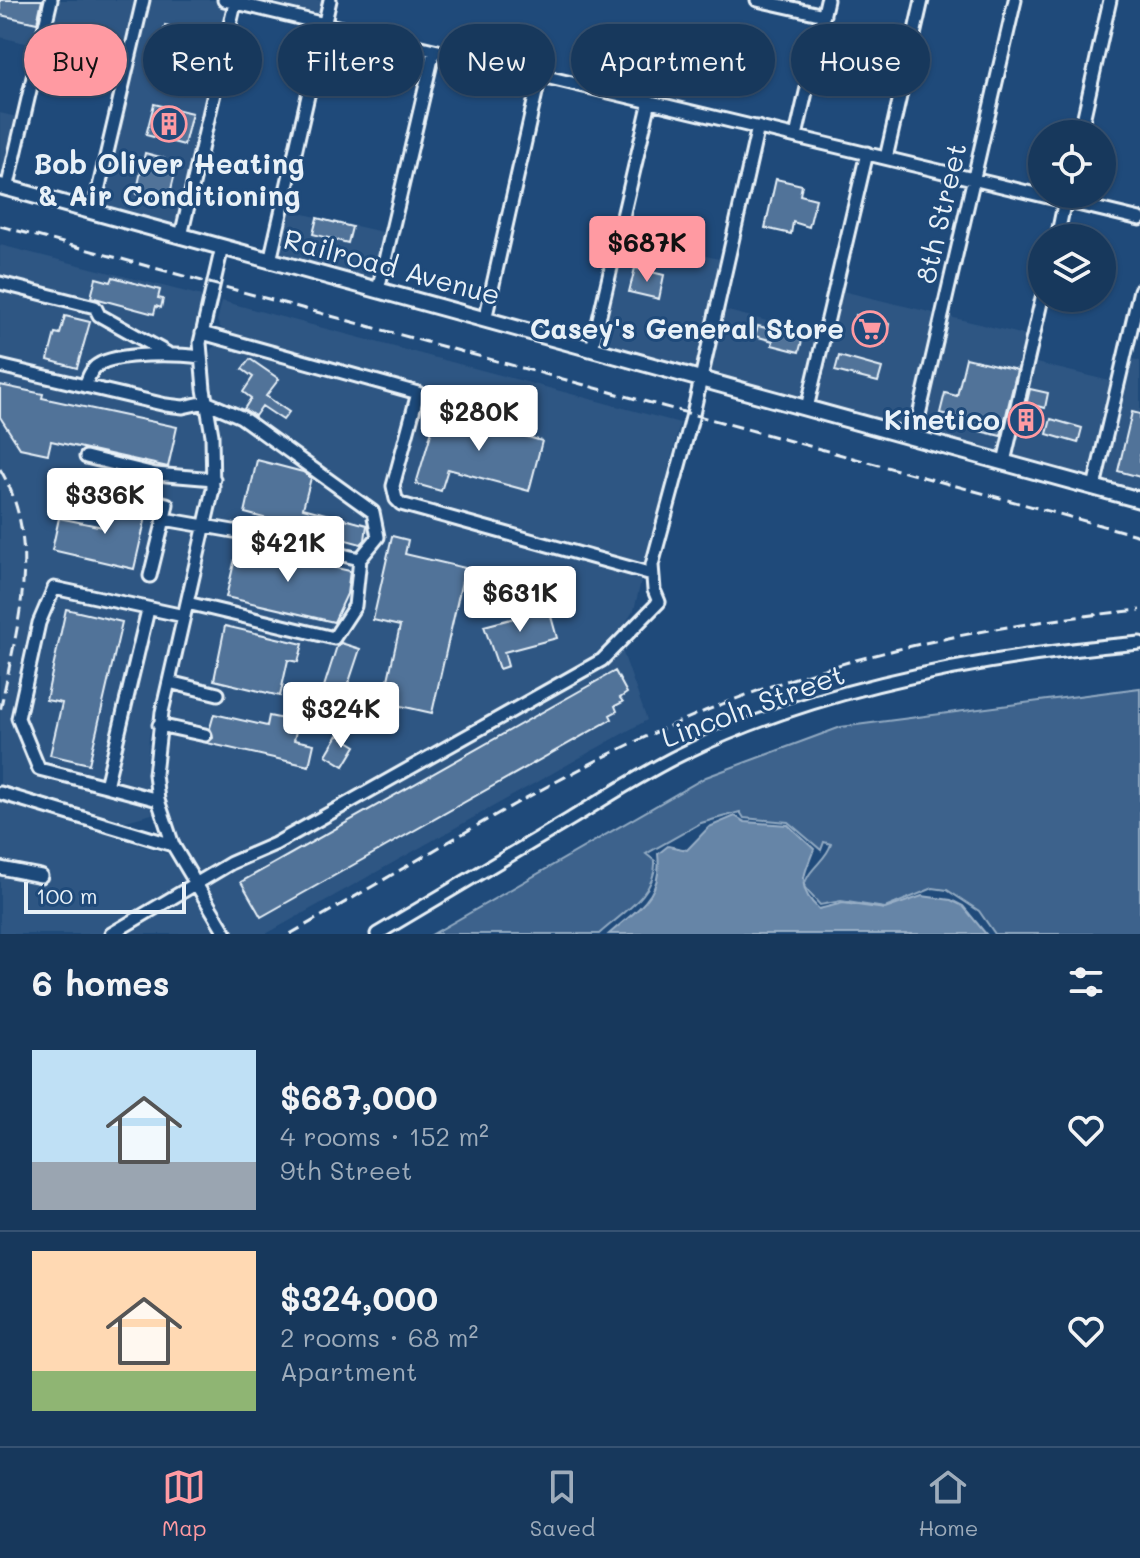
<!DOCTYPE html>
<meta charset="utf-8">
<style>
:root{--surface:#17385c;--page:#203f62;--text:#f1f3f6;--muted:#9eacbb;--line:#365272;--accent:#ff9aa2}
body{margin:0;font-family:Mali,sans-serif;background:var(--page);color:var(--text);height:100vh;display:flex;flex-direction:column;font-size:30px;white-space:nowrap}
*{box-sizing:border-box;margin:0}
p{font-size:26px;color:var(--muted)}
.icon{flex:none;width:44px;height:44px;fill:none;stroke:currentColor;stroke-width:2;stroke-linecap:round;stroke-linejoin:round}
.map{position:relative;height:934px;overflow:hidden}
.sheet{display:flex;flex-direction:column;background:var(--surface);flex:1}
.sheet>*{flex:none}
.guide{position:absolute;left:24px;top:24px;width:1092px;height:72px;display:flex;gap:16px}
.fabs{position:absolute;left:1028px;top:120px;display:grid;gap:16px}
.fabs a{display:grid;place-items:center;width:88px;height:88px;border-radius:50%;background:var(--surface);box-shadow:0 2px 6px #0004,0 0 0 2px var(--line);font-size:40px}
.scale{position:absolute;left:24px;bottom:20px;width:162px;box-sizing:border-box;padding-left:8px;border:4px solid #e8f1f8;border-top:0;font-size:22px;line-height:28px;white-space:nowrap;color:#e8f1f8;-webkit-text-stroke:6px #1f4a7a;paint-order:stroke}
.price{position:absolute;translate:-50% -68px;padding:0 18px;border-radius:8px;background:#fff;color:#222;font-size:26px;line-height:52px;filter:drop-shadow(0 2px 4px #0008)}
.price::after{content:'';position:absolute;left:50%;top:48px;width:24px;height:18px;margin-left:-12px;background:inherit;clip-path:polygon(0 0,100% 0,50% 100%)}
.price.on{background:var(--accent);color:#111}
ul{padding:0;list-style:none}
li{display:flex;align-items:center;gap:24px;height:200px;padding:0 32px}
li+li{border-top:2px solid var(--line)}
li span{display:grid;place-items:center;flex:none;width:224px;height:160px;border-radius:0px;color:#555}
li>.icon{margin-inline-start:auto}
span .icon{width:96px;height:96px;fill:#fffc;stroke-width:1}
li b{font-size:34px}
h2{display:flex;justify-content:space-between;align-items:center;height:96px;padding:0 32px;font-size:34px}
.chip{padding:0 28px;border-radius:36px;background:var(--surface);box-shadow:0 2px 6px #0004,0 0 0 2px var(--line);font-size:28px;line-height:72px}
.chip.on{background:var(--accent);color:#111}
.tab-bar{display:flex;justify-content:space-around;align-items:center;height:112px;border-top:2px solid var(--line);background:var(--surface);font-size:22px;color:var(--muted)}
.tab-bar a{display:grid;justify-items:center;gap:4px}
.tab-bar .on{color:var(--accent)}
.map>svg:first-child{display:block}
</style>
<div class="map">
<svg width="1140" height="934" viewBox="0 0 1140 934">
<rect width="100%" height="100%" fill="#1f4a7a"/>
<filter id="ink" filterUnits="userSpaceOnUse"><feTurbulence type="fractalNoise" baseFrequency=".0125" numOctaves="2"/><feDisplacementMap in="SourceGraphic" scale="16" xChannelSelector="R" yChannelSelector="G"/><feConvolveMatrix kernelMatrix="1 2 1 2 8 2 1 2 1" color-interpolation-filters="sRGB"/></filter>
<g filter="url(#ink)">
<!-- built -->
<path fill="#2e5683" d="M0,0H330L325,24L236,3L181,236L93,212L127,67L0,37Z
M0,113L25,119L7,189L0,186Z
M282,209L391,234L378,290L270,261Z
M619,235L727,261L716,308L822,335L834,289L1033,337L1028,361L1118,383L1124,357L1140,361V500L592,349Z
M0,245L202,296L193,366L205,440V486L149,737L147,764L152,814L122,822L2,784L0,800L168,854L218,934H0Z
M222,301L680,423L634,610L617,636L647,720L266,934H236L182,845L167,804L163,775L166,730L222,481L221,440L210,382L211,349L219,343L285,361L288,351L230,334L220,327L217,321Z"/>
<!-- green -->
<path fill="#3c628c" stroke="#92aac2" stroke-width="2" d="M1140,688V934H995L979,911L947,890L933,888L885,908L841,901L820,905L804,887C807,869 827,860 831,844L824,842L821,850L788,822L744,818L740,812L701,823L646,854L655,861C657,894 621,914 599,934H433L706,777L841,727Z"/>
<!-- water -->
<path fill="#6685a7" stroke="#9ab0c7" stroke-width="2" d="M735,816L745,822L788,825L814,849C804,876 795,887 819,909L843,903L885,909L922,896L951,900L963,906L986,934H609C638,908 663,897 658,854L668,846L687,850L709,827Z"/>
<!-- building -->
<path fill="#517399" stroke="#e8f1f8" stroke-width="2" d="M0,0H42L37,23L0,15Z
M165,25L193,31L187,60L196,61L193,73L185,71L184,76L155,69Z
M154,104L192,113L184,145L146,135Z
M145,153L164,158L160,170L175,173L168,202L136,194Z
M776,179L802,185L800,195L816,199L809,227L793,222L791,234L765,228Z
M317,218L352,227L348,243L313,234Z
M635,268L664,275L659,299L629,292Z
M113,277L160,290L158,298L163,299L161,308L156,306L154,314L91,297L96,278L111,282Z
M856,315L889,324L885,342L851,333Z
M65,316L90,322L77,368L48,360L55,333L60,334Z
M758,326L803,337L799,352L772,345L773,341L755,336Z
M839,356L882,368L878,382L835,371Z
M966,358L1017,370L1001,436L966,428L967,420L940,413L945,393L957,396Z
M250,359L279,379L266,396L289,412L283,420L262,406L255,416L244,409L251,398L243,392L253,377L242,369Z
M0,385L43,394L42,398L177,427L168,467L51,441L48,454L20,448L0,417Z
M1030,389L1048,393L1045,408L1037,406L1030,435L1020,432Z
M1132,412L1140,414V477L1118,471Z
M437,413L499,429L502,417L514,420L510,432L542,441L529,491L448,469L441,491L416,484Z
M1051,419L1082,428L1078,443L1047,434Z
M257,460L303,472L311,478L303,508L367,525L365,540L361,544L245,513Z
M109,499L148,508L134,569L52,550L59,518L103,527Z
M392,536L408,540L405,554L465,568L432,713L383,702L400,626L373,620Z
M238,546L350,571L347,594L334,622L226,597Z
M66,609L122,622L89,764L50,755L62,703L46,700Z
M549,609L557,638L504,652L508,666L499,669L484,626Z
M225,626L303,644L298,662L288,660L280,696L214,680Z
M341,643L360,649L341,706L320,699L337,646Z
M615,671L627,693L620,698L623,702L615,706L617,711L610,715L612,719L261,917L241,882Z
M214,714L267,726L269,716L298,722L294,740L314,744L309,766L207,743L213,738L210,728Z
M338,735L356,746L344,766L326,755Z"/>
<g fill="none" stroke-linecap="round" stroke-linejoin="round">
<defs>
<path id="minor" d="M224,0L1140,219
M757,0L824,15
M1080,134L1110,0
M796,136L827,0
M886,158L922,0
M7,189L51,0
M93,212L143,0
M181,236L235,3
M1057,238L1066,195
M222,247L200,343L204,389L212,435L213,489L162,712L155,774L158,800L173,845L226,934
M270,261L330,0
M0,283L95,307L99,315L167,353
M378,290L434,50
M485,320L540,75
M202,333L418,393L393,486L396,499L401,504L652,574
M592,349L650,101
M0,366L166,405L183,407L206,402L241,417L373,512L378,537L360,559L355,606L334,638L187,603
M85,386C88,378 91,369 98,365C117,352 178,354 201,357
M807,408L867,153
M914,437L1015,0
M86,457L155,474L214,479
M1004,462L1042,298
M62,480L167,504L164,519L256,535L360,559
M1094,487L1140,290
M150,576L164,519
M148,610L106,786L39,769L18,718L39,623L54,588L184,616
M169,682L218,694
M159,725L205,735
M106,786L158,800
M0,793L173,845
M0,868L41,876
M111,934L231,863L275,844L602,660L659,602L654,590L652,565L693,414L758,127
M377,934C441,896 505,858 569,820C607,797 644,772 684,753C821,686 989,656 1140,643"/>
<path id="major" d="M0,186L1140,500"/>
</defs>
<!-- minor casing -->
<use href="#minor" stroke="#e8f1f8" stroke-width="17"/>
<!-- major casing -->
<use href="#major" stroke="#e8f1f8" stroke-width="20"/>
<!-- minor -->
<use href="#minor" stroke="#1f4a7a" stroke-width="11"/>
<!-- major -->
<use href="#major" stroke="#1f4a7a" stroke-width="14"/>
<!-- rail -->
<path stroke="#e8f1f8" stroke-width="3" stroke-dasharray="12 6" stroke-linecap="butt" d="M0,226L1140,536
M0,469C45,544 15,633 0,712
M290,934C426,857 560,770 705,711C844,654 991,624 1140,610"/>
</g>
</g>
<!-- icons -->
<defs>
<symbol id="building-ring" viewBox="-11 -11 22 22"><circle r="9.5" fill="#1f4a7a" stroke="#ff9aa2" stroke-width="1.5"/><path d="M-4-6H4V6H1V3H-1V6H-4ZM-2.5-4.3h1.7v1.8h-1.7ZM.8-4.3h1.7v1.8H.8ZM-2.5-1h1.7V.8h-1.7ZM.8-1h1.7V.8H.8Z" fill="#ff9aa2"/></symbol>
<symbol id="supermarket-ring" viewBox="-11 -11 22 22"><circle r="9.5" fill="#1f4a7a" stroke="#ff9aa2" stroke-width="1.5"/><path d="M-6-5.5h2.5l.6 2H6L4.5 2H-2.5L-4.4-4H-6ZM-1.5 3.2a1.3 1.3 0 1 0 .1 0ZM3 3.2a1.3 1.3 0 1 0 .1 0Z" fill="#ff9aa2"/></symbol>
</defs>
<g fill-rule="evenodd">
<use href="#building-ring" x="149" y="104" width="40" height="40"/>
<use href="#supermarket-ring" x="850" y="309" width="40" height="40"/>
<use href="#building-ring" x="1006" y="400" width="40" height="40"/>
</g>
<g text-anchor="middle" stroke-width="6" stroke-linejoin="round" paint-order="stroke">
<!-- poi labels -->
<g font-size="28" font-weight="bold" fill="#e8f1f8" stroke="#1f4a7a" text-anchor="end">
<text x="169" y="174" text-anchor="middle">Bob Oliver Heating<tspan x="169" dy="32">&amp; Air Conditioning</tspan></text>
<text x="844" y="339">Casey's General Store</text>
<text x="1000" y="430">Kinetico</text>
</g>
<!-- street labels -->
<g font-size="28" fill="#e8f1f8" stroke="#1f4a7a">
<text transform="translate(941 213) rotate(-77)" y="10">8th Street</text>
<text transform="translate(392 267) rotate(15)" y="10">Railroad Avenue</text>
<text transform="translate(753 706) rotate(-20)" y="10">Lincoln Street</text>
</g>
</g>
</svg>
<div class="fabs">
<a><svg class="icon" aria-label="locate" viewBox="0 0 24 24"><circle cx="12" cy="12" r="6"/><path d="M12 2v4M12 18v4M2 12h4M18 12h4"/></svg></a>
<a><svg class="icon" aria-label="layers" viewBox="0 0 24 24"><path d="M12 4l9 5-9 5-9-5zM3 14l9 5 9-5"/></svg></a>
</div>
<div class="scale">100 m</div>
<b class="price on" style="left:647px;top:284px">$687K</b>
<b class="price" style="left:479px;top:453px">$280K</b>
<b class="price" style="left:105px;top:536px">$336K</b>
<b class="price" style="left:288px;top:584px">$421K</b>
<b class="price" style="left:520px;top:634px">$631K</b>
<b class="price" style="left:341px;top:750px">$324K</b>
<div class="guide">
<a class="chip on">Buy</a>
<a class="chip">Rent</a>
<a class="chip">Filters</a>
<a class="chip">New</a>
<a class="chip">Apartment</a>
<a class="chip">House</a>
</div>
</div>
<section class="sheet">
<h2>6 homes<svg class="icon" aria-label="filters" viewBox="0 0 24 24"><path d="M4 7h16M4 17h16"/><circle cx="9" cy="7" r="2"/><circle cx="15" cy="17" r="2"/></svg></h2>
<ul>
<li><span style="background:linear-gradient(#bfe0f5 70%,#9aa5b1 0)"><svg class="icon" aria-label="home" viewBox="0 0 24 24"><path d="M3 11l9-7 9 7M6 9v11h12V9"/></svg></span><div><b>$687,000</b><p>4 rooms · 152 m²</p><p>9th Street</p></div><svg class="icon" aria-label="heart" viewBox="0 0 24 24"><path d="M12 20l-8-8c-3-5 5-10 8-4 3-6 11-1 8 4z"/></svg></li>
<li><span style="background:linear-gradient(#ffd9b3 75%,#8fb573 0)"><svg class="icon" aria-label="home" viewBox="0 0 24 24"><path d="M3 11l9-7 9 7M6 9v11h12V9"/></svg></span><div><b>$324,000</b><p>2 rooms · 68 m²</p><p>Apartment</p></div><svg class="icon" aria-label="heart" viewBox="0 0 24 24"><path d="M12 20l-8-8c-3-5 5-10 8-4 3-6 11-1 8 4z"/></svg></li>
</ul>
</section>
<nav class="tab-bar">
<a class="on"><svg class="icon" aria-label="map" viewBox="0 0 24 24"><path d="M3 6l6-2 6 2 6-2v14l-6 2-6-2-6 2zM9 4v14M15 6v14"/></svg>Map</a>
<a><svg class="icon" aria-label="saved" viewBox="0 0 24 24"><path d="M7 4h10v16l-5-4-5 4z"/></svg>Saved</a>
<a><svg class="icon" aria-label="home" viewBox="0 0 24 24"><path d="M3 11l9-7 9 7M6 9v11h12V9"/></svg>Home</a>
</nav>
